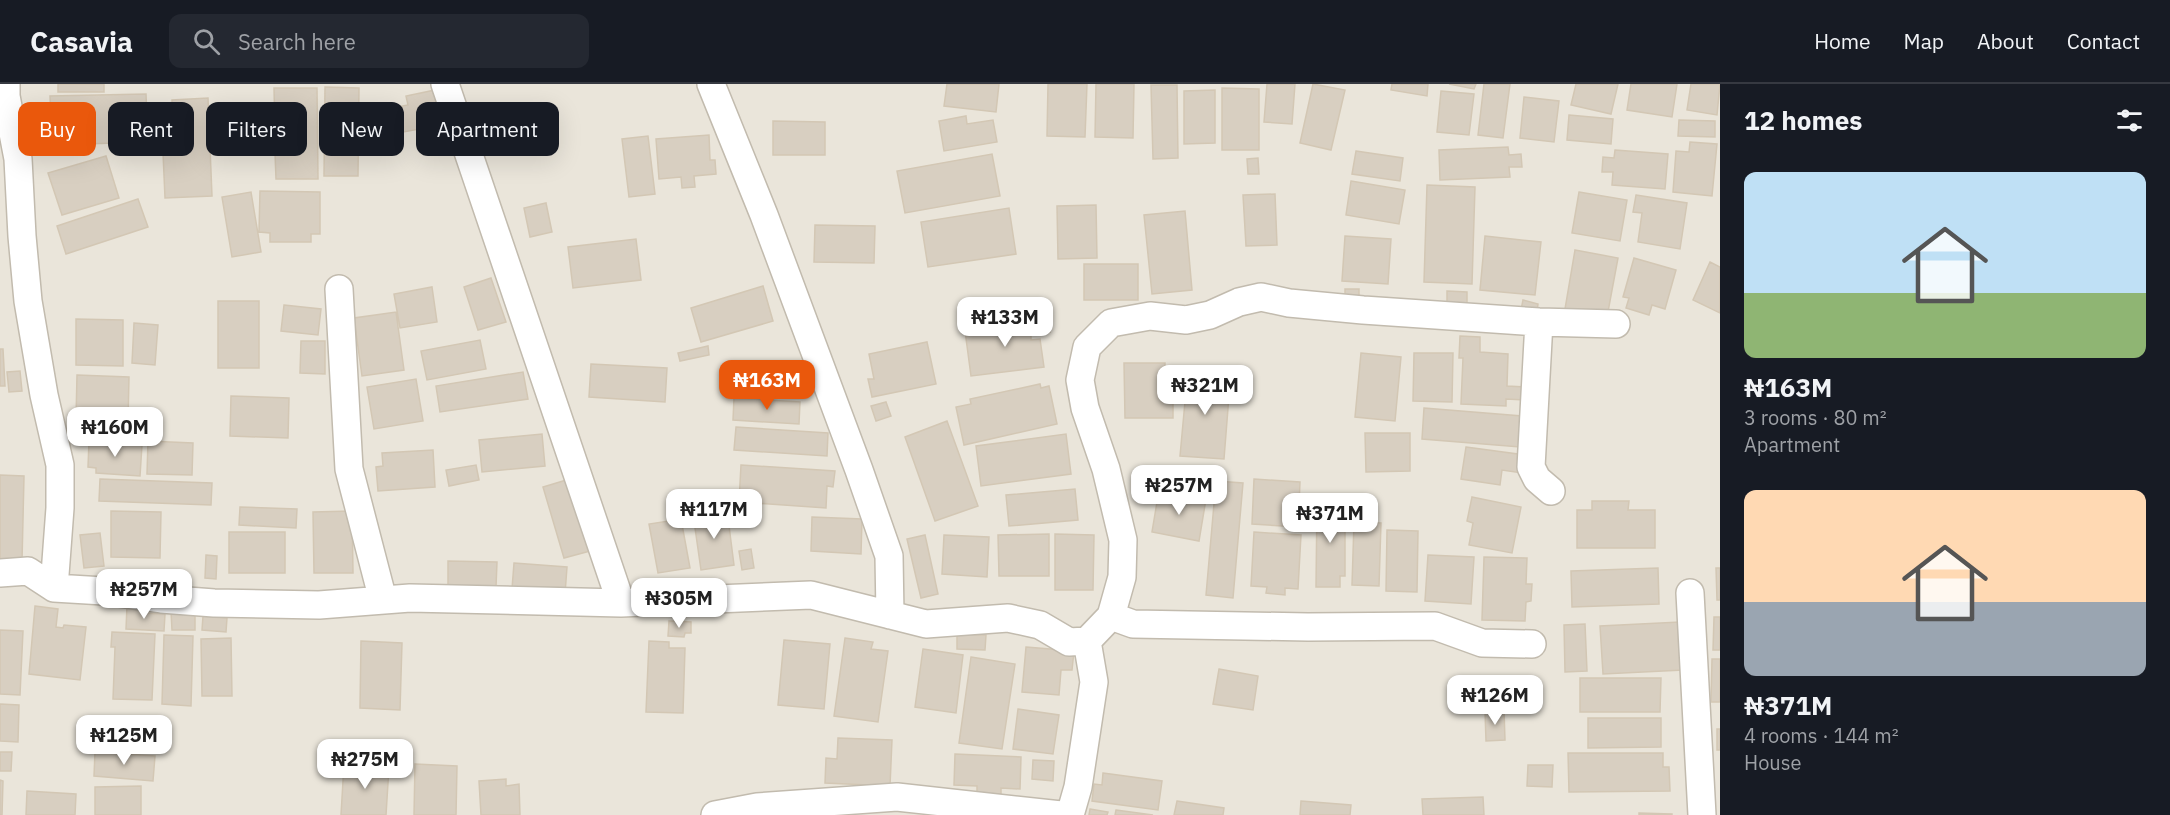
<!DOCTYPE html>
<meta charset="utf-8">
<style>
:root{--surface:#171b24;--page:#242831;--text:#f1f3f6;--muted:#9ea1a6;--line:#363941;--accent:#ea580c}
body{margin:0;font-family:"IBM Plex Sans",sans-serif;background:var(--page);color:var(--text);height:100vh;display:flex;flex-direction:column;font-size:22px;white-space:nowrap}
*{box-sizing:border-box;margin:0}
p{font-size:20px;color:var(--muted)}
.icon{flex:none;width:33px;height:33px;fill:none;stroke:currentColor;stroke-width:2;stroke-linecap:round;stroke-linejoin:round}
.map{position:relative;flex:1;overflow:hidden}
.sheet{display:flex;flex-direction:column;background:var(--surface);width:450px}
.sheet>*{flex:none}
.banner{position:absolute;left:18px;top:18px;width:570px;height:54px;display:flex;gap:12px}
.price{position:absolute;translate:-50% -51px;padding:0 14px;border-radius:12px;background:#fff;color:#222;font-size:20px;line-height:39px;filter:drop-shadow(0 2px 3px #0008)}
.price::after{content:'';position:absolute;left:50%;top:36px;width:18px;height:14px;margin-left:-9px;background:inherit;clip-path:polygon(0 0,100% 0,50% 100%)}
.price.selected{background:var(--accent);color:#fff}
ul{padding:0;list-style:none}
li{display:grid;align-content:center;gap:12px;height:318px;padding:0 24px}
li span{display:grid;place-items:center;height:186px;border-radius:12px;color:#555}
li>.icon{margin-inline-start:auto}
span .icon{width:108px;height:108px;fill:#fffc;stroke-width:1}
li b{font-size:26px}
h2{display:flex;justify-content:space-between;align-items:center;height:72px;padding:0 24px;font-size:26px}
.pill{padding:0 21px;border-radius:12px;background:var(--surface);box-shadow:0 6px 24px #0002;font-size:21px;line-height:54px}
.pill.selected{background:var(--accent);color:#fff}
header{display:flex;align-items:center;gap:36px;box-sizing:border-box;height:84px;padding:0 30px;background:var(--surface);border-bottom:2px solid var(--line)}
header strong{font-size:28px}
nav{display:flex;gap:33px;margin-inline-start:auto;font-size:21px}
.search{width:420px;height:54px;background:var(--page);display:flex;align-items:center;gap:15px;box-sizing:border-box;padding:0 21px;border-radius:12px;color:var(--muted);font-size:22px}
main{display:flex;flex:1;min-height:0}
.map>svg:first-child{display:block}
</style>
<header>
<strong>Casavia</strong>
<div class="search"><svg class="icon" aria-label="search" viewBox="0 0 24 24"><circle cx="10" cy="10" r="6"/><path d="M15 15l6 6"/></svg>Search here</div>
<nav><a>Home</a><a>Map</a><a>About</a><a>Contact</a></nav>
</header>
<main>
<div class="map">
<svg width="1720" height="731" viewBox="0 0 1720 731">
<rect width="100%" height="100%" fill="#f6f3ec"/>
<!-- residential -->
<path fill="#eae5da" d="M0,0H1720V731H0Z"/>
<!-- building -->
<path fill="#d8cfc1" stroke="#d3c7b4" stroke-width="1.5" d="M58,0H104V8H58Z
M947,0H999L996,28L944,22Z
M1048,0H1087L1085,53L1047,52Z
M1096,0H1134L1133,54L1095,53Z
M1267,0H1295L1292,40L1264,38Z
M1313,0L1345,6L1331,66L1300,59Z
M1392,0H1428L1427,12L1391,6Z
M1449,0H1476L1474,5Z
M1484,0H1510L1503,54L1478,51Z
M1576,0H1618L1611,30L1571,21Z
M1631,0H1677L1672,33L1627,26Z
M1691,0H1720L1717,31L1687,26Z
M1151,1H1177L1178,74L1153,75Z
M325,3L359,4L358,92H324Z
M274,4H317L318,95H276L275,69H269V48L275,47Z
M1222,4L1259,5V66H1222Z
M435,6L442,41L398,49L392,24L408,21L406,12Z
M1215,6V59L1184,60V7Z
M1441,7L1474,10L1469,51L1437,48Z
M146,10L148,58L52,61L50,12Z
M1524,13L1559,17L1554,58L1520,54Z
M208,14L212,112L165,114L161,23H172V16Z
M1569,31L1613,35L1611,60L1567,56Z
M966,32L967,40L993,36L997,58L944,67L939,37Z
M1679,36L1715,37V53L1678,52Z
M773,37L825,38V71H773Z
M709,51L710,76H715L716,90L694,92L695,103L682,104L681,93L659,95L656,55Z
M648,52L655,110L629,113L622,55Z
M1690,58L1717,60L1712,112L1673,108L1676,67L1689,68Z
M1508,63L1509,71L1521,70L1522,83H1509L1510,93L1440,96L1439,66Z
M1615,66L1668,70L1665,105L1612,101L1613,88H1602L1603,73L1614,74Z
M1356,67L1403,74L1400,97L1352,90Z
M992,70L1000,112L905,129L897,87Z
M106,72L119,114L62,131L48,89Z
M1258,74L1259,90H1248L1247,75Z
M1351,97L1405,106L1399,140L1346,131Z
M1427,101L1475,103L1472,200L1424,198Z
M260,107L320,108V150H311V158H270V149L259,148Z
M251,108L261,168L232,173L222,113Z
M1579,108L1627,116L1620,157L1572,149Z
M1275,110L1277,161L1246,162L1243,111Z
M1636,111L1687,119L1680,165L1638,158L1642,129L1633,128Z
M138,115L148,143L66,170L57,142Z
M546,119L552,148L530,153L524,124Z
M1096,121L1097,174L1058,175L1057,122Z
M1009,124L1016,170L928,183L921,138Z
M1185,127L1192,206L1152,210L1144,131Z
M815,141L875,142L874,179L814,178Z
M1345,152L1391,155L1388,200L1342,197Z
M1485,152L1541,158L1535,211L1480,206Z
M636,155L641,196L573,204L568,163Z
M1575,166L1618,174L1607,233L1565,225Z
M1634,174L1676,186L1665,225L1652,221L1649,231L1626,224L1629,214L1623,213Z
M1710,178L1720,183V229L1693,216Z
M1084,180H1138V216H1084Z
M491,194L506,238L478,246L464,203Z
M763,202L773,237L701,258L691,224Z
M432,203L437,238L400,244L394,210Z
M1345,205H1359V218H1345Z
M1447,207L1467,208V222H1447Z
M1523,216L1538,220L1536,234L1520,231Z
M218,217H259V284H218Z
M284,221L321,225L318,251L281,247Z
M396,228L404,286L362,292L354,234Z
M76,235L123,236V282L76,281Z
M1048,236L1050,248L1031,250V256L1040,255L1044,283L971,292L965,247Z
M134,239L158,241L155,281L132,279Z
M1460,252L1480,253V268L1508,270L1507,302L1526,303L1525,316L1506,315V322L1461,320L1463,274H1459Z
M480,256L486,285L427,296L421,267Z
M301,257H325V290L300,289Z
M927,258L936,300L872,313L868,295H874L869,270Z
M708,262L709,271L680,277L678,269Z
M0,265H3L5,302H0Z
M1361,269L1401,273L1395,337L1355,333Z
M1414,269H1453L1452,318L1413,317Z
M1124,279H1165V299H1173V334H1125Z
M591,280L667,284L665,318L589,313Z
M1188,285L1214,287L1213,298L1230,299L1224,375L1180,372Z
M20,287L22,307L9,308L7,288Z
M523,288L528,315L440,328L436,302Z
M77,291L129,293L128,337L76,335Z
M416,295L423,337L374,345L367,303Z
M1040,300L1041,304L1049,302L1057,340L964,361L956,323L971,320L970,315Z
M231,312L289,314L288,354L230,352Z
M734,314L800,318L799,340L733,336Z
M886,318L891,332L876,337L871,322Z
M1424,324L1522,332L1520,363L1422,355Z
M947,337L978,422L935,437L905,353Z
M736,343L828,349L827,372L734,366Z
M1365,349H1410V387L1366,388Z
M542,350L545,382L482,388L479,356Z
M1066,350L1071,390L981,402L976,362Z
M89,357L142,361L140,392L96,389V384L88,383Z
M148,357L193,359L192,391L147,390Z
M1466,363L1525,371L1522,389L1502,386L1500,401L1461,395Z
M433,366L435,403L378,407L376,383L383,382L382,369Z
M476,381L479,396L449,402L446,386Z
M741,381L835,387L833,403L827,402L826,424L739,418Z
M0,391L24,392L22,478L0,477Z
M573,394L594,466L564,474L543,403Z
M100,395L212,399L211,421L99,417Z
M1254,395L1300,398L1298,443L1252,440Z
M1216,397L1243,399L1233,514L1206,511Z
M1075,405L1078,436L1009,442L1006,411Z
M1159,406L1206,415L1199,457L1152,448Z
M1472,413L1521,423L1512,469L1469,461L1473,439L1467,437Z
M1317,417L1345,418V492H1340V503H1316Z
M1592,417H1629L1628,426H1655V464H1577V426H1592Z
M240,423L297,425L296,444L239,441Z
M727,426L734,481L701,486L693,430Z
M111,427L161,428L160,474L111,473Z
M352,427L353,489H314L313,428Z
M812,433L862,435L861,470L811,467Z
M681,435L690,484L658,489L649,440Z
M1354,438L1381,439L1379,502L1352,501Z
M1387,446L1418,447L1417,508L1386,507Z
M229,448H285V489H229Z
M1254,448L1301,451L1298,505L1285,504V511L1266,509L1267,503L1251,502Z
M100,449L104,482L84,484L80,451Z
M1049,450V492H999L998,451Z
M1055,450L1094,451L1093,506H1055Z
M925,451L938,510L921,514L907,455Z
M944,451L989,453L987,493L942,490Z
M751,465L754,484L742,486L739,467Z
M206,471L217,472L216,495L205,494Z
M1428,471L1474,473L1471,520L1425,517Z
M1484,473L1527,474L1526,500H1532L1531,517L1526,518L1525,537L1482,536Z
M448,477L497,478L496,503L448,501Z
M514,479L567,483L565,510L512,505Z
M1658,484L1659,520L1572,523L1571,487Z
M1716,484H1720V516H1717Z
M35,522L58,525L56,543L63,544L64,541L86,543L80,596L29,590Z
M127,522L142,525V529L165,530L164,547L126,545Z
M171,527H195V546H172Z
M203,532L227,534L226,548L202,546Z
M1714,533H1720V566H1713Z
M669,537L691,538V549H685L684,553L668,552Z
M1680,538L1683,586L1603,590L1600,542Z
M1585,540L1587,587L1565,588L1564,541Z
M0,546L23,547L20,611L0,610Z
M112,548L155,550L152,616L113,615L115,563H111Z
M957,550L986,551L985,566L957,565Z
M164,551L193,552L191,622L162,620Z
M231,554L232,612H202L201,555Z
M845,554L873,558L871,565L888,567L878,638L834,632Z
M784,556L830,560L824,625L778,621Z
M361,557L402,559L400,626L360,624Z
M649,557L669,558V564H685L683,629L646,628Z
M1026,563L1074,567L1072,586H1061L1059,611L1022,608Z
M923,565L963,571L956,629L915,623Z
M971,573L1015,580L1002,665L959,659Z
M1712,575H1720V618H1711Z
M1219,585L1258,592L1253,626L1213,620Z
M1580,594H1661L1660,628H1580Z
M0,620L19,621L18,658L0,657Z
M1018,625L1059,631L1053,670L1013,665Z
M1504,626L1505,656L1486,657L1485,627Z
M1588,634H1661V663L1588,664Z
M1717,645H1720V666H1717Z
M838,654L892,656L890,702L825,699L826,674L837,675Z
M0,668H12L11,687H0Z
M95,668L155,672L153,697L94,692Z
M1568,669H1663V683H1669L1670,707L1569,708Z
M955,670L1021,673L1020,705L1001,704V710L977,709V702L954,701Z
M1033,676L1054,677L1053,697L1032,695Z
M344,680L389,683L386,731H341Z
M415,680L457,682L456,731H414Z
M1528,681H1553L1552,703L1527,702Z
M1103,689L1162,697L1158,726L1092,717L1094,700L1102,701Z
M506,695V702L519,700L520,731H481L479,697Z
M0,696L3,697L2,731H0Z
M141,702V731H95V703Z
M27,707L76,710L75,731H26Z
M1483,713L1484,731H1423L1422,715Z
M1177,717L1224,724L1223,731H1174Z
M1301,717L1351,721L1350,731H1300Z
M1090,725L1108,728L1107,731H1089Z
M1116,726L1153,731H1115Z
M1639,729L1672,730V731H1639Z"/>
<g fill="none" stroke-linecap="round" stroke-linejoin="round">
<defs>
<path id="street" d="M6,0V12L18,75L22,152L28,217L44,311L60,381V424L54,504
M445,0L621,519
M711,0L764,131L859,386L889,472L890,531
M339,205L349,385L383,516
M1539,238L1531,383L1537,395L1551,407
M0,489L28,487L54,504L104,507L161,515L214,519L319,521L410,514L621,519L811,511L926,540L1008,534L1040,541L1069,558L1087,557L1094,598L1078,703L1070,731
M1690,509L1702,731
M1111,532L1133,540L1308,543L1435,542L1482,559L1532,560
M1087,557L1111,532L1122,493L1123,456L1106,385L1085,324L1080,296L1087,263L1111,239L1150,232L1186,236L1210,231L1239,218L1261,213L1289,219L1363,226L1539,238L1616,240
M715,731L757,723L897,713L1061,731"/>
</defs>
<!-- street casing -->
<use href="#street" stroke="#c2bbae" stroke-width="30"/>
<!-- street -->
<use href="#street" stroke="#fff" stroke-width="27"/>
</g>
</svg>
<b class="price" style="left:1005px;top:264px">₦133M</b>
<b class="price selected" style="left:767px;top:327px">₦163M</b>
<b class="price" style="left:1205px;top:332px">₦321M</b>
<b class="price" style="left:115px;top:374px">₦160M</b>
<b class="price" style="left:1179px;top:432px">₦257M</b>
<b class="price" style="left:714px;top:456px">₦117M</b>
<b class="price" style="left:1330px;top:460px">₦371M</b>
<b class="price" style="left:144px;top:536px">₦257M</b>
<b class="price" style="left:679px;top:545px">₦305M</b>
<b class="price" style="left:1495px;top:642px">₦126M</b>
<b class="price" style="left:124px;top:682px">₦125M</b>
<b class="price" style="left:365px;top:706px">₦275M</b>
<div class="banner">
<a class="pill selected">Buy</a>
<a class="pill">Rent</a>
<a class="pill">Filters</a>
<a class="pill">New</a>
<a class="pill">Apartment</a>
</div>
</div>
<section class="sheet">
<h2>12 homes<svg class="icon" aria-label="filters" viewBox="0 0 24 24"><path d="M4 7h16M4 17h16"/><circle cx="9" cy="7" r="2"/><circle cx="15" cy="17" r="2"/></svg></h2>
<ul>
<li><span style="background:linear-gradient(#bfe0f5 65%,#8fb573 0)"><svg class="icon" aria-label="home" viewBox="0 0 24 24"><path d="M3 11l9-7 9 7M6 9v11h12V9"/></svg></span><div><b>₦163M</b><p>3 rooms · 80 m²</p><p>Apartment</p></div></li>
<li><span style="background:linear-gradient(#ffd9b3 60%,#9aa5b1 0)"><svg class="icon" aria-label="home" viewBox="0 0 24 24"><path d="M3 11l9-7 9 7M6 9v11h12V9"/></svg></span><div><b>₦371M</b><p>4 rooms · 144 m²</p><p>House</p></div></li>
</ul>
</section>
</main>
